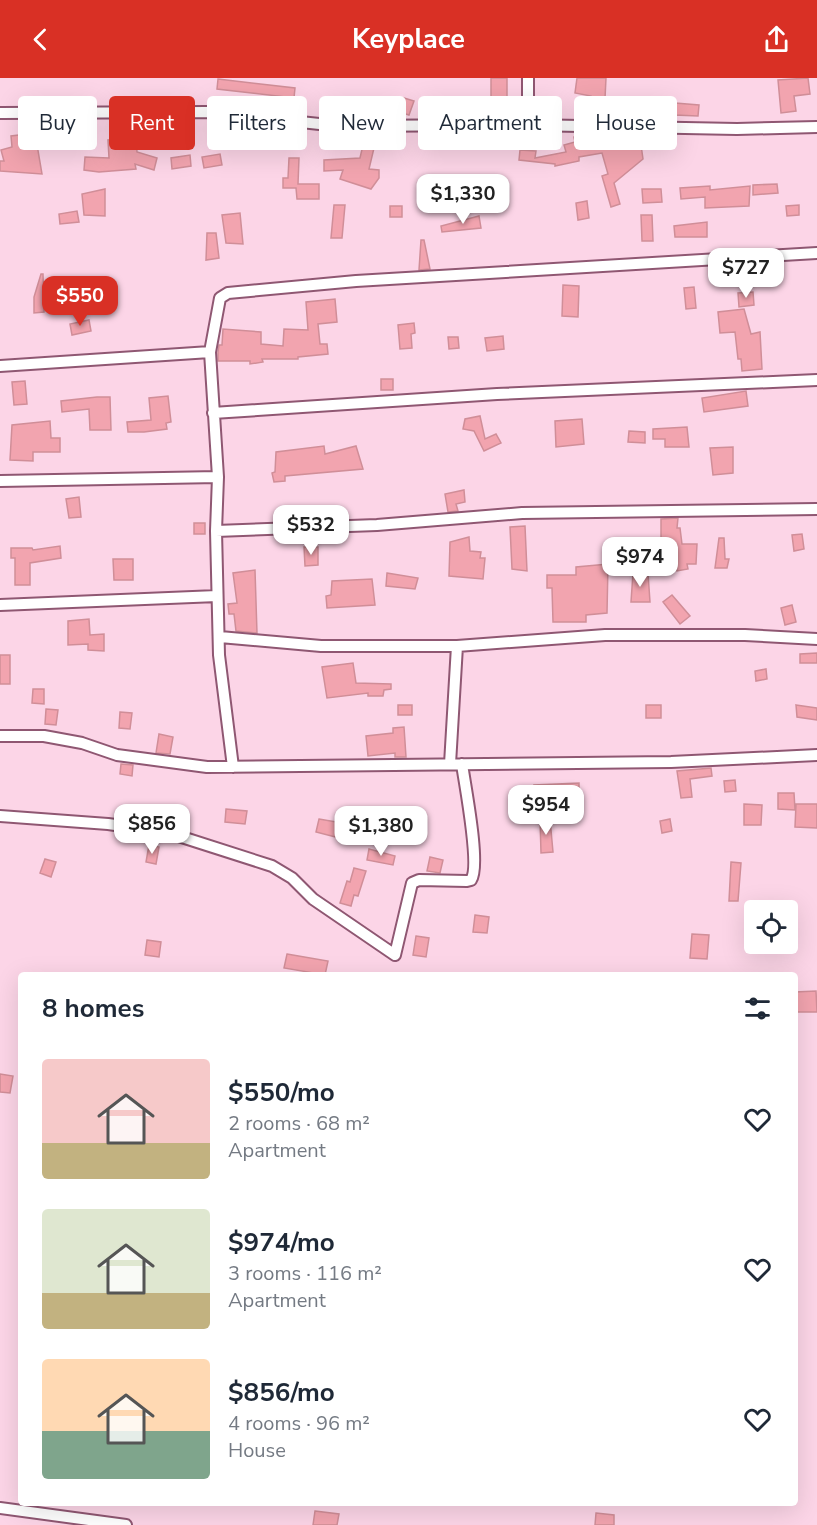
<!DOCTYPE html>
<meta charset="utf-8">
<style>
:root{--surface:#fff;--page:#f2f2f3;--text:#1f2937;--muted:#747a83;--accent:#d93025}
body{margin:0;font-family:"Nunito Sans",sans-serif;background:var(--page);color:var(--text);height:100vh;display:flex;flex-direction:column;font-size:22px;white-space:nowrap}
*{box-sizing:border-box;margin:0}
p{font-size:20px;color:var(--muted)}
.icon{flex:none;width:33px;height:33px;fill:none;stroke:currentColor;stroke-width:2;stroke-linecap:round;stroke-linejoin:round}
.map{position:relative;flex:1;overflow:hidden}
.panel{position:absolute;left:18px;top:894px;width:780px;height:534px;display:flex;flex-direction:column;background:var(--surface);border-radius:6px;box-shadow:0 6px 24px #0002}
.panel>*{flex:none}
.guide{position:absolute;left:18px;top:18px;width:782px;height:54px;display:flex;gap:12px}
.controls{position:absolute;left:744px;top:822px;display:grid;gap:12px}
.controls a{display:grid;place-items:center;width:54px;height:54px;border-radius:6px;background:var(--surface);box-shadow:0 6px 24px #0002;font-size:30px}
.price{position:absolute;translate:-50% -51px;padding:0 14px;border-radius:12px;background:#fff;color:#222;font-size:20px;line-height:39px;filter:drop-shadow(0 2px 3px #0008)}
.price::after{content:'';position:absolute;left:50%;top:36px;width:18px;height:14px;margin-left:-9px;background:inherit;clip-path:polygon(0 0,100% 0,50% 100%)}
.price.active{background:var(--accent);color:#fff}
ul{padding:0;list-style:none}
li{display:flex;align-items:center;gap:18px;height:150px;padding:0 24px}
li span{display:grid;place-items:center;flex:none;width:168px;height:120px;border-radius:6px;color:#555}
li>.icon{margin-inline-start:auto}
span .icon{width:72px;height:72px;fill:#fffc;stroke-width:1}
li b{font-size:26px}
h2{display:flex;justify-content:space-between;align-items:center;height:72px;padding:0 24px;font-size:26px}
.chip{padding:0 21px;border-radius:6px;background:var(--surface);box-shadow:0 6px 24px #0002;font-size:21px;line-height:54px}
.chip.active{background:var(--accent);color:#fff}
header{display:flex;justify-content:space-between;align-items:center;height:78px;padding:0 24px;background:var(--accent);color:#fff;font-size:27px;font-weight:700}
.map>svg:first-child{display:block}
</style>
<header><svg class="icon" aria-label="back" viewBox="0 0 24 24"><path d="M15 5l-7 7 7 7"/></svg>Keyplace<svg class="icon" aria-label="share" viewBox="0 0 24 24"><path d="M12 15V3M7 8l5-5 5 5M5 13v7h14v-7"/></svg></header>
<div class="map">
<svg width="817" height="1447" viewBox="0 0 817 1447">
<rect width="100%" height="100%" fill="#fcd5e7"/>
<!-- building -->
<path fill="#f2a4af" stroke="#d08e98" stroke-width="1.5" d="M491,0H507V37L488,40L486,27L491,26Z
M577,0H606L604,41H591V18L575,15Z
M808,0L810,16L794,18L796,33L781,35L778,2Z
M218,1L295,10L294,20L217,11Z
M404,20L414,23L409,37L399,34Z
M675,25L699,27L698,38L674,37Z
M35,55L42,96L0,93V83H4L1,72L12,69L11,58Z
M585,56H602V70L641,67L643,81L614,105L620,126L611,129L602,98L608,96L602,75L579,79V83L555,88V86L519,82L520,72L536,73L535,80L566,74L564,67L575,64L574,59Z
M136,60L137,74L157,80L154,92L135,86L136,91L99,94L84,92L85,79L109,80L108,62Z
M363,67L374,70L369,91L379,92V100L371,111L340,101L343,92L324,93V82L360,80Z
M220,76L222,87L204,90L202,79Z
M190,77L191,88L172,91L171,80Z
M289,80H299L298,106H319V121H297L296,110H283V100H288Z
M777,106L778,115L753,117V107Z
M710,108V112L750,108L749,128L705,130V119L681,121L680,110Z
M105,111V138L84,137L82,116Z
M642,111H661L662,124L643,125Z
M587,123L589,140L578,142L576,125Z
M334,127H345L342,160H331Z
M799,127V137L787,138L786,128Z
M390,128H402V139H390Z
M77,133L79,144L60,146L59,136Z
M240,135L243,166L226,165L222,137Z
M641,137H652L653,163H642Z
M479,138L481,150L442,154L441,148Z
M707,144V159H675L674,148Z
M207,155H216L219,180L206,182Z
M421,162H424L430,191L419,192Z
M41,196H43L44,234L34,235V219Z
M563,207L579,208L578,239L562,238Z
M694,209L696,230L686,231L684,210Z
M753,214L754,227L739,229L738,215Z
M335,221L337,244L318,246L320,266H327L328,276L298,279V281H262L263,284L250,286V283H218V274L219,267H222L223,251L261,254V266L283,268L284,251L308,252L306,224Z
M744,231L751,256L760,254L762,291L742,293L741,281H738L735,254L720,255L718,234Z
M89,242L91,253L72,257L70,246Z
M414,245L415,255L411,256L412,270L400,271L398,247Z
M503,258L504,271L487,273L485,260Z
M448,259H458L459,270L449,271Z
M381,301H393V312H381Z
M25,303L27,326L14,327L12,304Z
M746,313L748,328L704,334L702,320Z
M168,318L171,344L166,345L167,351L144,354H128L127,344L151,342L149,320Z
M97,319H110L111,352H90L89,331L62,334L61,323Z
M480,338L485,361L496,356L501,365L484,373L474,353L463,351L465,341Z
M582,341L584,366L556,369L555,343Z
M50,343L51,360H60V374H33V383L10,382L12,347Z
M687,349L689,369H665V361H653V351Z
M629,353L645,354V365L628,364Z
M324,368L325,376L356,368L363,391L285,398V403L274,404L272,395L275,394L276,374Z
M733,369V395L713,397L710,370Z
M464,412L465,424L456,426L458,433L448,434L445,416Z
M79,419L81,439L69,440L66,421Z
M678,440L677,450H680L682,466H697L696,486H687L688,491L677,493L676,488L668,487V482H661V441Z
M194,445H205V456H194Z
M525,448L527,493L512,491L510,449Z
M802,456L804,471L794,473L792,457Z
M469,459L470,473L481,474L480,480H485L483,501L449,498L450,464Z
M719,460H724L725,481H729L727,490H715Z
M60,468L61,480L30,485V507H15V480H11V470H32L33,472Z
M304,469H318V487L305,488Z
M113,481H133V502H114Z
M608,486L607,535L586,537V544H553L552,510H547V497H576V489Z
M255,492L257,555L236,553L234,536H229L228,526L237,525L233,495Z
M387,495L418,500L415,511L386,508Z
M633,495H648L650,524H631Z
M372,501L375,527L327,530L326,518L331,517L332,503Z
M672,517L690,538L680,546L663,524Z
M792,527L796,544L785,547L781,530Z
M89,541L90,557L104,556V573L88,572V566L68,567V543Z
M817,575V585H800V576Z
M0,577H10V606H0Z
M353,585L356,605L391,606V611L384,612L383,618H368V615L327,620L322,589Z
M766,591L767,601L756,603L755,593Z
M33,611H44V626L32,625Z
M398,627H412V637H398Z
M646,627H661V640H646Z
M796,627L817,630V642L797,639Z
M46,631L58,632L56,647L45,646Z
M120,634L132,635L130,651L119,650Z
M404,649L406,679H395V675L368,678L366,658L393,655V650Z
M159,656L173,659L170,676L156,675Z
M121,686L133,687L132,698L120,696Z
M711,690L712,698L690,701L692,719L681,720L677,693Z
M735,702L736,713L725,714L724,703Z
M579,705V716L536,718L534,707Z
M778,715H794L795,732L778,731Z
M744,726L762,727L761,747H744Z
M796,726H817V750L795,749Z
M165,728L166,741L155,742L154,729Z
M226,731L247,733L245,746L225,744Z
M319,741L354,747L351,763L316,754Z
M540,741H550L553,774L541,775Z
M670,741L672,753L662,755L660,743Z
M149,767L159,769L156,786L146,784Z
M369,771L395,778L393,787L367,782Z
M430,779L443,782L440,795L427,793Z
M45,781L56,784L51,799L40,795Z
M731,784L741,785L738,823H729Z
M354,790L366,793L358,818L354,817L351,828L340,825L347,803L350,804Z
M475,837L489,839L487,855L473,854Z
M692,856L709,857L707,881L690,880Z
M416,858L429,860L426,879L413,877Z
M147,862L161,864L159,879L145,877Z
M287,876L328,883L325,897L284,890Z
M816,913L817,934H795V914Z
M0,996L13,998L10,1015L0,1014Z
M315,1433L339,1436L337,1447H313Z
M596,1435L614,1437V1447H595Z"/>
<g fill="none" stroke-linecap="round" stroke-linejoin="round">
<defs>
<path id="street" d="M0,35L208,34L338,48L528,47L737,51L817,49
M528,47V0
M0,288L210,274
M213,335L497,316L817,302
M0,403L218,399
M216,453L377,447L522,435L817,431
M0,527L217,518
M220,559L321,568H457L605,557H745L817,561
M0,658H44L82,665L117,677L207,689L671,684L817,677
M450,686L457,568
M233,689L219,577L216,453L218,399L210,274L220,220L228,215L356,203L817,175
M0,738L108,746L166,754L272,788L292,800L313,821L395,877L412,805L419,802L467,803L471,802C481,788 465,708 462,686
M0,1430L126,1447"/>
</defs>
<!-- street casing -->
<use href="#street" stroke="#8f5772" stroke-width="14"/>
<!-- street -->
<use href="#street" stroke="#fff" stroke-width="10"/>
</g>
</svg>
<div class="controls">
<a><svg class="icon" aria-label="locate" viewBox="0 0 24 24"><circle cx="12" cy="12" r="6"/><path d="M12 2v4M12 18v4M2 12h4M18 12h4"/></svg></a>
</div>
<b class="price" style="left:463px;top:147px">$1,330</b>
<b class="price" style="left:746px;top:221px">$727</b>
<b class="price active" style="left:80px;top:249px">$550</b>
<b class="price" style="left:311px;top:478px">$532</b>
<b class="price" style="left:640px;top:510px">$974</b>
<b class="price" style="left:546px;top:758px">$954</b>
<b class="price" style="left:152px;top:777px">$856</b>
<b class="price" style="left:381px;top:779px">$1,380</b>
<div class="guide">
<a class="chip">Buy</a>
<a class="chip active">Rent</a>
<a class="chip">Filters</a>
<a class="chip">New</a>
<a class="chip">Apartment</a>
<a class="chip">House</a>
</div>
<section class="panel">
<h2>8 homes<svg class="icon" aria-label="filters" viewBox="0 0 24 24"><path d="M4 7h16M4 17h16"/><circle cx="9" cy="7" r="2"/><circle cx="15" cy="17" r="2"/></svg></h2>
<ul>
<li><span style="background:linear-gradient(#f6c9c9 70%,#c2b280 0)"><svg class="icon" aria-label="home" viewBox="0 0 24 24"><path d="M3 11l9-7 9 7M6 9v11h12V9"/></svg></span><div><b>$550/mo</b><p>2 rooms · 68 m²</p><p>Apartment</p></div><svg class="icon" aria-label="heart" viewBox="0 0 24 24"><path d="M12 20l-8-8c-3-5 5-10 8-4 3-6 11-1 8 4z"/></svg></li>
<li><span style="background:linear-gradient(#dfe7d0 70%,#c2b280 0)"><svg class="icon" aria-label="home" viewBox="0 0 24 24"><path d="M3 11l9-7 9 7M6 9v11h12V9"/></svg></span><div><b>$974/mo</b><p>3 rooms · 116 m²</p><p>Apartment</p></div><svg class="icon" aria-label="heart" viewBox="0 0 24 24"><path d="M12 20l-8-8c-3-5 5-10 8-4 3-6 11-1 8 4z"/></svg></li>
<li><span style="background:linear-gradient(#ffd9b3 60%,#7fa58c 0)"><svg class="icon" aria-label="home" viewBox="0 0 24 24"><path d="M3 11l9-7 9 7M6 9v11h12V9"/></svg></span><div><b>$856/mo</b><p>4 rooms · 96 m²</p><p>House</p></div><svg class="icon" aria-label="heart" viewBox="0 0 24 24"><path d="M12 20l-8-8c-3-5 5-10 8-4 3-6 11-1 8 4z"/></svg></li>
</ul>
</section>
</div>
